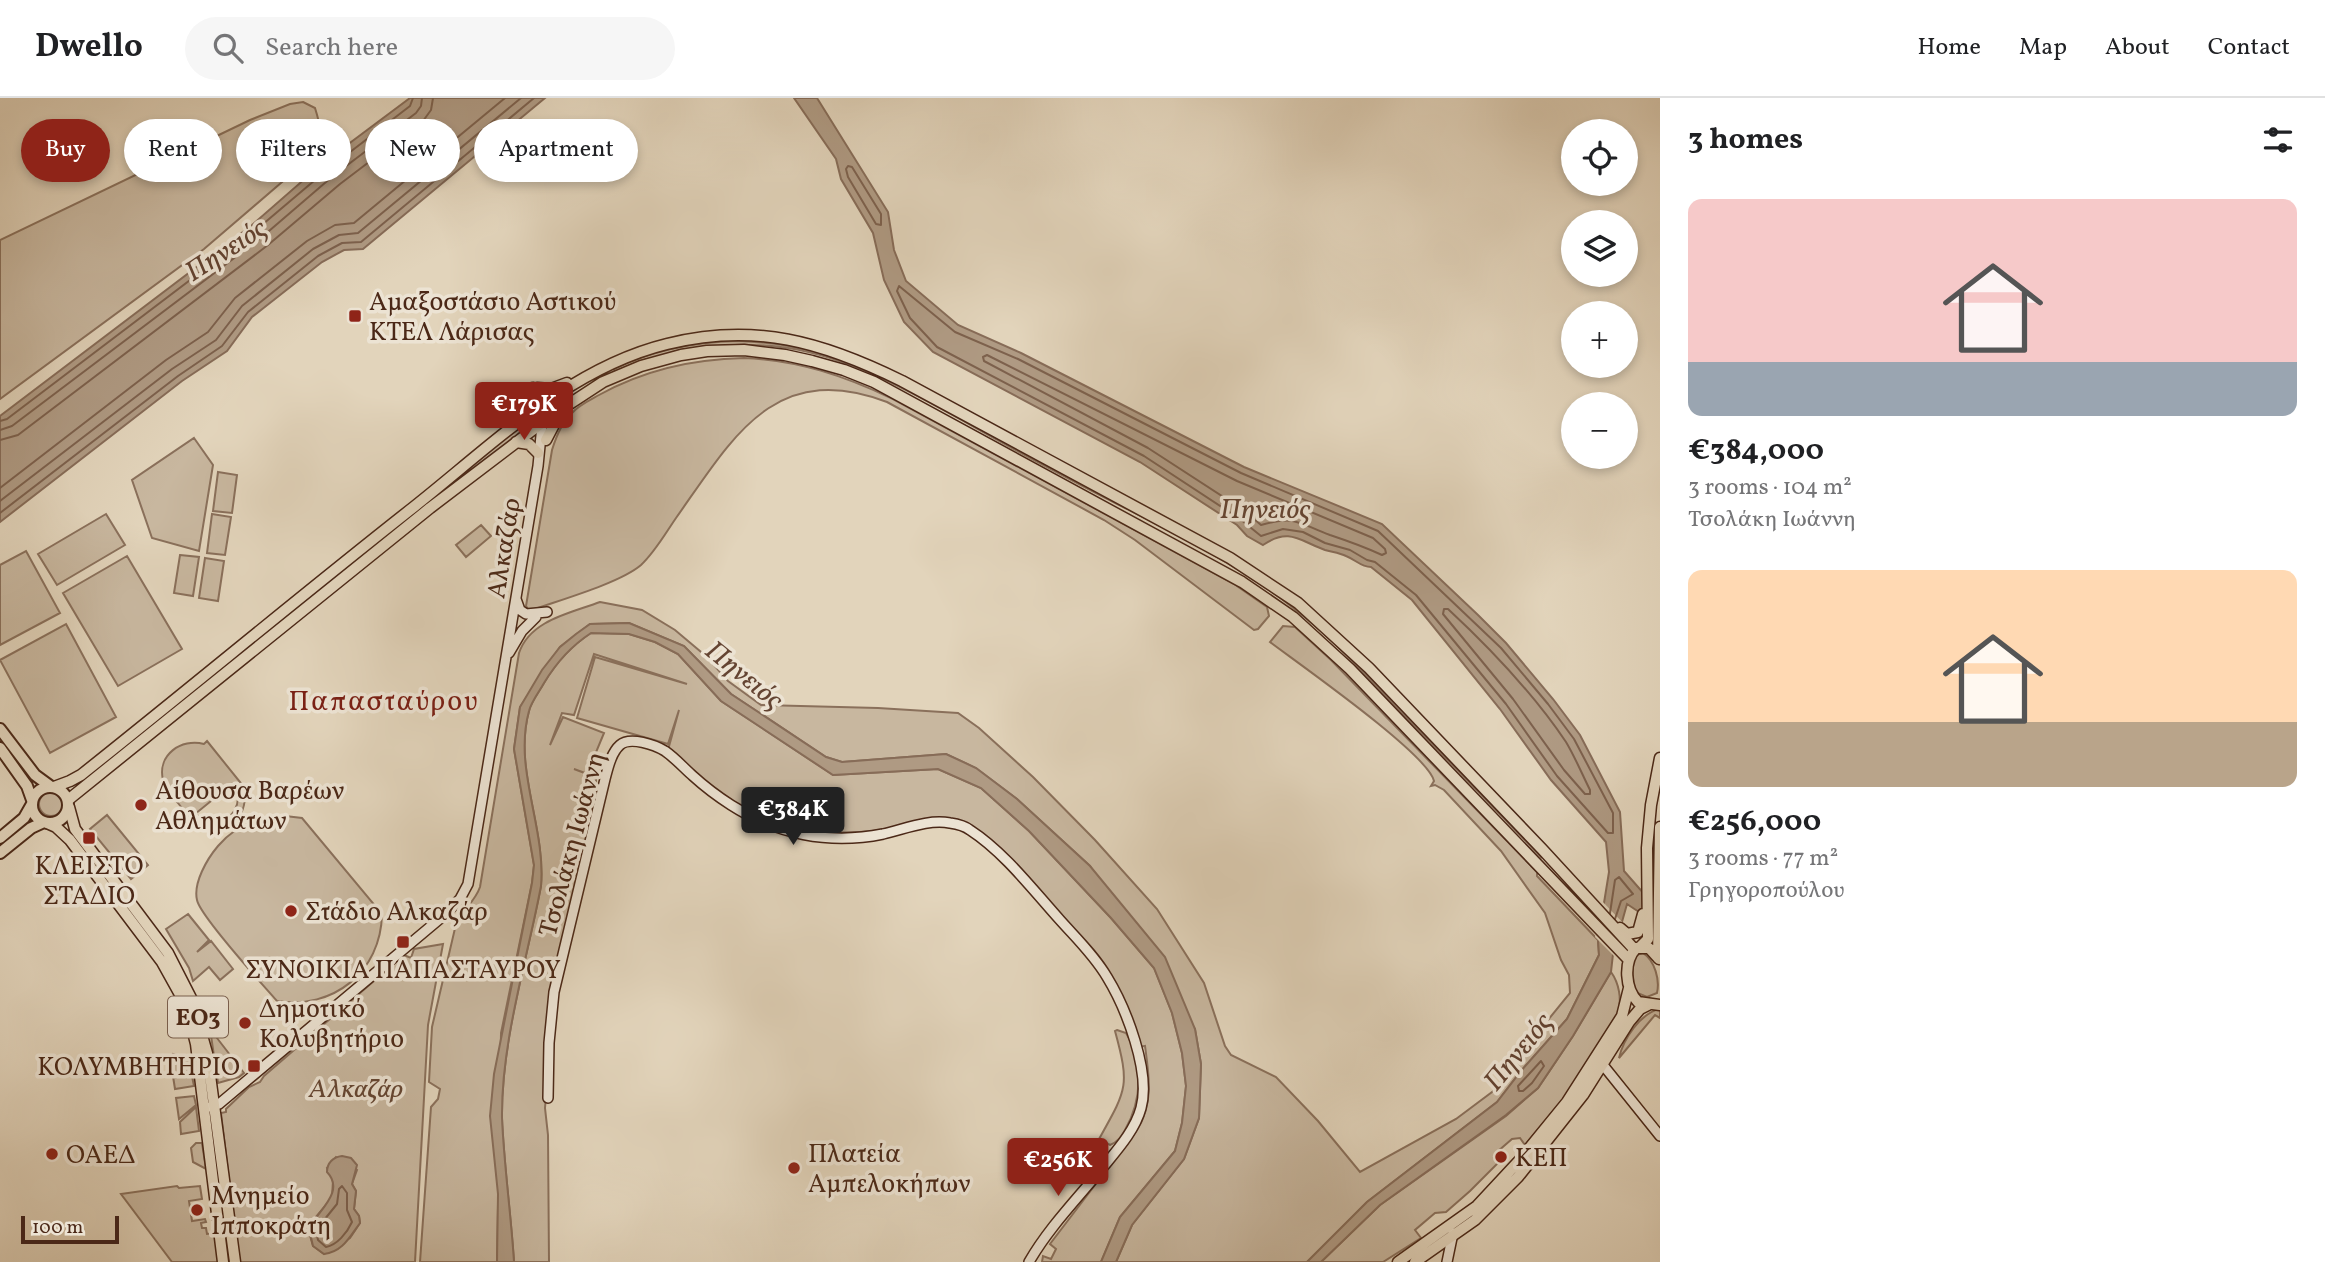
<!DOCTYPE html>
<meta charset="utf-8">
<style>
:root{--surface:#fff;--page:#f6f6f6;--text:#202124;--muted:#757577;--line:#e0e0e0;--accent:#8f2418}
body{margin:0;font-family:Vollkorn,serif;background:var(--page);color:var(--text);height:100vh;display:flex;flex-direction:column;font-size:26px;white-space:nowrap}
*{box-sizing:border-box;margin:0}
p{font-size:23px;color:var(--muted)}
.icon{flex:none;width:38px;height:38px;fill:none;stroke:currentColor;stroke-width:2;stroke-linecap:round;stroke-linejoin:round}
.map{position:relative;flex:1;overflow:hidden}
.details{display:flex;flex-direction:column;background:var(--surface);width:665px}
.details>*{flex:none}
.top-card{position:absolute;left:21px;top:21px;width:665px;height:63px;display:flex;gap:14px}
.tools{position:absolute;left:1561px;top:21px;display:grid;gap:14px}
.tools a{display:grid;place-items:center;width:77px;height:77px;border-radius:50%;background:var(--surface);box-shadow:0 4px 10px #0003;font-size:35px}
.scale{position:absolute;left:21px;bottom:18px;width:98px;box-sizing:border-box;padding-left:7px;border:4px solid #4b2817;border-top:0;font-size:19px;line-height:24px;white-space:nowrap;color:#4b2817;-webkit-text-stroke:5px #ece3d3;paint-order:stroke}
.price{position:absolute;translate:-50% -60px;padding:0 16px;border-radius:7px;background:var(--accent);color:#fff;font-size:23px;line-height:46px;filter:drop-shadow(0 2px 4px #0008)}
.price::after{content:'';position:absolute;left:50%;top:42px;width:21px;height:16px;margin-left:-10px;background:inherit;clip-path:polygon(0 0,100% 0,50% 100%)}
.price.on{background:#222;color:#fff}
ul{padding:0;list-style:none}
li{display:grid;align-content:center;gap:14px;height:371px;padding:0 28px}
li span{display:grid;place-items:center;height:217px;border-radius:14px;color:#555}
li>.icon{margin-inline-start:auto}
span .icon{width:126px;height:126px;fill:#fffc;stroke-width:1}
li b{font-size:30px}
h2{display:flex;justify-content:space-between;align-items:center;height:84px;padding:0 28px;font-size:30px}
.pill{padding:0 24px;border-radius:32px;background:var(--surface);box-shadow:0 4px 10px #0003;font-size:24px;line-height:63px}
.pill.on{background:var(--accent);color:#fff}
header{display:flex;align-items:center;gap:42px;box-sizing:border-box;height:98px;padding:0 35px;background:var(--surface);border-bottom:2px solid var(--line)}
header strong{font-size:33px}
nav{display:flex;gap:38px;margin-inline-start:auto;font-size:24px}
.search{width:490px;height:63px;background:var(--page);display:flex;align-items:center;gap:18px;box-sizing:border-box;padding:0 24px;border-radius:38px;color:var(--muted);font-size:26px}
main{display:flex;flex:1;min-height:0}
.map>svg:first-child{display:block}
</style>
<header>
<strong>Dwello</strong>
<div class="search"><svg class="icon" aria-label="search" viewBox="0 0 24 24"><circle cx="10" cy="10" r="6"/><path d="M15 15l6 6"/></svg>Search here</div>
<nav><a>Home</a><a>Map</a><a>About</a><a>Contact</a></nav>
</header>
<main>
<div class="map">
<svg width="1660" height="1164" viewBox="0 0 1660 1164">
<rect width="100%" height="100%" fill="#e2d4bb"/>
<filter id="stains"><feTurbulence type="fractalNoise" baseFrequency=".00286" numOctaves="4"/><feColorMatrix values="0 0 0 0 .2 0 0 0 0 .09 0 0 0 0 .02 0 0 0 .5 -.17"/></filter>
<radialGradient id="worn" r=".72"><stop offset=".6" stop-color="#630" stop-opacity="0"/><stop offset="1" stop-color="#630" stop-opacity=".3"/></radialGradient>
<!-- green -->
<path fill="#c8b79f" stroke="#8a705b" stroke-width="2" fill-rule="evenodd" d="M303,4L315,10C320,26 323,37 317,54L204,151L0,301V142L250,22L290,6Z
M738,243C797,245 835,257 889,280L1220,458L1291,504L1339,546L1542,756L1541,759C1494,710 1447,661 1399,612C1365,576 1331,539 1292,509C1231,460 1146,422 1077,385C1039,365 1002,345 965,324C909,293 852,260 788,250C727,241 671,250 615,274L614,271C653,252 694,244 738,243Z
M744,260C798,262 845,278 893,301L1234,486L1267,509L1269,518L1258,531L1254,532L1135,442L1104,422L887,304C774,261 732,341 676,420C665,436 655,454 641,467C620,485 560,502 532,512L528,511L526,508L552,352C556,339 562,324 572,315C579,307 590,302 599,297C644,272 693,261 744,260Z
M535,318L536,322L87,682L84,680L505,340Z
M194,340L213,367L199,453L152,440L132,382Z
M218,374L237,377L232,415L213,413Z
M106,416L125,447L57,487L38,456Z
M212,416L231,419L225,457L207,455Z
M481,427L491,438L466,459L456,447Z
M26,453L60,515L0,547V467Z
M180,457L199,459L193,498L174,495Z
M127,458L182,551L118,588L63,495Z
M205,460L224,463L218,503L199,500Z
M600,504L642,512L675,532L707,559L728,583L761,607L878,610L958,615L979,630L1033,679L1095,742L1157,811L1204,885L1225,948L1231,957L1276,979L1318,1023L1360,1074L1456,1021L1504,985L1530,944L1570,895L1569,877L1561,862L1545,815L1501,753L1444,692L1435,687L1431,688L1434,683C1428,656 1299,566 1270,544L1283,528L1295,529L1331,562L1537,774V778L1598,842L1599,857L1567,921L1521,973L1497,1004L1367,1104L1307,1164H1116L1132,1127L1184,1061L1199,1020L1201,966L1195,931L1090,768L1017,701L976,670L946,656L842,664L826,659L731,596L684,548L629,525L590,526L560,549L520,609L514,651L534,767L532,785L501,935L497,1164H420L431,1009L438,1001L440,991L429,984L432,929L456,826C462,812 475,804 480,789L519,555C530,522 571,515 600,504Z
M66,526L116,619L50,655L0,562Z
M591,535L629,536L655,544L678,556L721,603L833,677L938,671L981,690L1029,733L1111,820L1154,870L1172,915L1182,955L1186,988L1182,1025L1175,1053L1120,1119L1101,1164H1042L1043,1158L1051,1161L1056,1151L1050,1146L1137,1032C1154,1005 1149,978 1145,948L1139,949L1110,877L1100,861L1010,762L948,722C861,736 799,749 721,697C703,684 686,667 668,652L679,612L668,646L577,620L595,559L687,586L594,556L574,617L562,615L550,647L563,619L604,635L587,676L574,671L596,679V695L555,883L545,1010L548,1037L549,1164H514C511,1116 504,1068 502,1020C501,944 527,862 541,788C546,729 513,671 529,613C531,604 539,594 544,585C556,565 571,548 591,535Z
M207,643L248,694L245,697C245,710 240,723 227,729C205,739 190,721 178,705C172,698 165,691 163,682C157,657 181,640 204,646ZM232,686C246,704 232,725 211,725L195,716Z
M39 706a12 12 0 1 1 24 0a12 12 0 1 1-24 0Z
M107,717L148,767L131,781L90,731Z
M285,718L302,720L382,816C381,874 333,912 277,903C262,886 200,818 197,802C193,785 207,761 218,748C235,728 259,719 285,718Z
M188,816L209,842L197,854L211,843L233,871L220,882L209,869L193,883L189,870L166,831Z
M443,846L428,927L415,1164H239L221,1015L226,1014V1011L249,989L260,984L264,978L404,857L411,860L414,851ZM336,1059L357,1072L352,1086L356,1093L354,1111L359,1118L360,1125L350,1140L324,1156L313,1148L309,1134L315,1120L332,1100L333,1082L327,1070Z
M1643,855C1655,863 1660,882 1657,895L1647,899L1635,894C1633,882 1630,867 1636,857Z
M1611,874C1619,885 1622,901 1618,915L1565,999L1525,1047L1520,1040L1512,1041L1497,1054L1499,1056L1494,1060L1498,1065L1470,1093L1446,1114L1435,1115L1415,1132L1421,1140L1383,1164H1321L1380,1107L1506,1018L1538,990L1573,938Z
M1660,911V920L1655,917L1619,960C1623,942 1640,915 1660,911Z
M210,931L244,975L239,979L218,985Z
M1117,932L1126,935C1144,963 1142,1003 1125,1032C1121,1039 1118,1044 1110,1047L1099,1041C1127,991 1130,988 1115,933Z
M173,956L189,963L194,988L175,991L170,959Z
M194,998L196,1007L179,1021L176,1000Z
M196,1009L199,1033L181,1036L180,1024Z
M196,1045H202L206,1071L193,1064L191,1050Z
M177,1088L179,1090L200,1088L202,1101L189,1103L192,1123L205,1121L206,1124L201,1125L202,1130H206L207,1136L215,1135L219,1164H172L121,1096Z"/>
<!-- water -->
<path fill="#af9a83" stroke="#876c58" stroke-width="2" d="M410,0H545L363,151L344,152L322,164L252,219L227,253L182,283L0,424V318L252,127L323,65Z
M794,0H817L888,114L894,152L906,183L958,227L1021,255L1244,369L1382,426L1478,517L1506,545L1553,601L1580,637L1620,714L1624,773L1660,814L1642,816L1627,806L1613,856L1611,874L1573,938L1538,990L1506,1017L1380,1107L1321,1164H1307L1367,1104L1497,1004L1521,973L1567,921L1599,857L1598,842L1609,774L1606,744L1551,682L1500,611L1412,502L1371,469C1361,469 1356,462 1346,458C1340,455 1332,454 1325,452C1300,443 1289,429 1263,447L1247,438L1237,427L1140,364L933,254L904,224L884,182L873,135L841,81L836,61Z
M629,525L684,548L731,596L826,659L842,664L946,656L976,670L1017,701L1090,768L1165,859L1195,931L1201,966L1199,1020L1184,1061L1132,1127L1116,1164H1101L1120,1119L1175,1053L1182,1025L1186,988L1182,955L1172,915L1154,870L1111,820L1029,733L981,690L938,671L833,677L721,603L678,556L655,544L629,536L591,535C571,548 556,565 544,585C539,594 531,604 529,613C513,671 546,729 541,788C527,862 501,944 502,1020C504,1068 511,1116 514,1164H497L498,1096L490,1018L494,976L532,785L534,767L514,651L520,609L542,572L560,549L576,536L590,526Z
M342,1058L351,1060L357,1067L352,1086L356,1093L354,1111L359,1118L360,1125C350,1138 343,1154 324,1156L313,1148L309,1131C317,1113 346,1094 327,1074C327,1065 333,1059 342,1058Z"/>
<!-- pier -->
<path fill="#e2d4bb" d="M1601,802L1625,827L1615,859L1595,839Z"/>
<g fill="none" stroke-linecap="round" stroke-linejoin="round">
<!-- shore -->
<path stroke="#7d614d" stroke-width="2" d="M848,68L852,69L881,116V127L876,126L848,79L846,71Z
M899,188L955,234L1018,261L1241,375L1378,433L1501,550L1548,606L1574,641L1613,715V735H1608L1557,678L1506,606L1416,497L1375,464L1367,462L1350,452L1325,445L1303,434L1283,431L1261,438L1240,421L1144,358L937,249L910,220L897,193Z
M987,257L1237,383L1373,440L1385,451L1386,455L1382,457C1365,449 1348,443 1330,437C1298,425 1296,417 1261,427L1245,413L1148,350L984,263L983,259Z
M0,323L7,321L256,132L328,71L410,8L413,0
M0,332L12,328L262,139L333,78L416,15L421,8L422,0
M0,342L18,337L268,147L340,86L423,23L431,12L433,0
M0,390L166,262L208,234L235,200L307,143L335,127L354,125L505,0
M0,403L172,271L216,242L242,208L313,151L339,137L358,135L521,0
M0,415L178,278L222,248L248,214L318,158L342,145L361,144L534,0
M1444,511H1448C1491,551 1533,595 1566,644C1575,659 1582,676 1590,692V696H1585L1564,672L1513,601L1443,516Z
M1610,815L1615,782L1619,779L1633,796L1621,803L1615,821
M1541,963L1544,968L1532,985L1523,993H1519L1518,988Z
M342,1088L347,1095V1112L352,1124C347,1135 337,1147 326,1149L318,1142L316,1132L337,1106L339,1091Z"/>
<defs>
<path id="secondary" d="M516,501L520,512L526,516L547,514
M509,555L522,533L536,519
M1603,967L1660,1038
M548,1000L549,945L554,894L605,681C608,670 611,655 620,647C630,638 655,647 665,653C675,660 684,670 693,678C704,688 717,698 731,707C776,736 829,747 883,736C905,731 928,721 950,725C957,726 965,728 970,732C1004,754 1033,792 1060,822C1076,840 1094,857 1107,879C1126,910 1151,974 1141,1010C1135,1032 1118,1051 1104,1068C1079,1099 1049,1129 1029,1164
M210,1009L219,1006L442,819L460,801L468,786L538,368L544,307
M1447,1164L1453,1135"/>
<path id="primary" d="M537,290L551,291L567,285
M523,318L531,307L533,290
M546,342L557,321L565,311
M516,344L529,346L538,355
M54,689L70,683L81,677C193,588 303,496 415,408C492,347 569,270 667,246C755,224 823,244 902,283L1230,460L1298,505L1369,570L1542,751L1634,851
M68,702L430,410L551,318L603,284L641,268L681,257L707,253L744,252L785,257L812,263L844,272L874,284L1242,484L1293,519L1350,571L1629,862
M69,709L75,731L168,855L192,902L207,955L235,1164
M47,725L56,729L70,742L162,864L182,900L189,918L196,946L223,1164
M1620,830L1627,836L1638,834L1643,816
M1640,849L1648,841L1647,750L1651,707L1660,660
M1658,860L1660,729
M1659,861L1649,850H1636C1623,864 1625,891 1638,904L1660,907
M1398,1164L1477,1108L1518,1064L1567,1004L1622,918L1629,890
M1415,1164L1475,1122L1518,1079L1583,997L1629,924L1640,911L1648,907"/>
<path id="highway" d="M0,631L35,677L50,688
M0,650L27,688L32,702
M32 707a18 18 0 1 1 36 0a18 18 0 1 1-36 0Z
M0,740L24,720L32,706
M0,755L31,730L44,724"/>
</defs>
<!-- secondary casing -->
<use href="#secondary" stroke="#4b2817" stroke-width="12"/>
<!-- primary casing -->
<use href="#primary" stroke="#4b2817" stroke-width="13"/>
<!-- highway casing -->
<use href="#highway" stroke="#4b2817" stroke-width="14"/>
<!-- secondary -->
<use href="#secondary" stroke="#ece3d3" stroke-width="9"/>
<!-- primary -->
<use href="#primary" stroke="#e2d4bb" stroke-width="10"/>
<!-- highway -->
<use href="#highway" stroke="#e2d4bb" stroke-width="10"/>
</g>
<!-- markers -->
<g fill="#8f2418" stroke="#ece3d3" stroke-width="2.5">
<rect x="348" y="211" width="14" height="14" rx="3.5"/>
<circle cx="141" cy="707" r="7"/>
<rect x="82" y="733" width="14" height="14" rx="3.5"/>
<circle cx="291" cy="813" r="7"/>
<rect x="396" y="837" width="14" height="14" rx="3.5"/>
<circle cx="245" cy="925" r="7"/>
<rect x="247" y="961" width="14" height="14" rx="3.5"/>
<circle cx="52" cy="1056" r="7"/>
<circle cx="1501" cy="1059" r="7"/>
<circle cx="794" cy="1070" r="7"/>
<circle cx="197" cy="1112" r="7"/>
</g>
<g text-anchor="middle" stroke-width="7" stroke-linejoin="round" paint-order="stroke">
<!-- shield labels -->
<rect fill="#ece3d3" stroke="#7b604f" stroke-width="2" x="168" y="898.5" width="60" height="41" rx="5"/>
<g font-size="24" font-weight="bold" fill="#4b2817">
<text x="198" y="927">ΕΟ3</text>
</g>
<!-- poi labels -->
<g font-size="26" fill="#4b2817" stroke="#ece3d3" text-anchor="start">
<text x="369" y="212">Αμαξοστάσιο Αστικού<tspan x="369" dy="30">ΚΤΕΛ Λάρισας</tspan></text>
<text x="155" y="701">Αίθουσα Βαρέων<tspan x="155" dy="30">Αθλημάτων</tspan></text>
<text x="89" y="776" text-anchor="middle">ΚΛΕΙΣΤΟ<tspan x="89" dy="30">ΣΤΑΔΙΟ</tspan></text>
<text x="305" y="822">Στάδιο Αλκαζάρ</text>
<text x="403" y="880" text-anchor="middle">ΣΥΝΟΙΚΙΑ ΠΑΠΑΣΤΑΥΡΟΥ</text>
<text x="259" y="919">Δημοτικό<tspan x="259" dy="30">Κολυβητήριο</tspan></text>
<text x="240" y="977" text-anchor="end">ΚΟΛΥΜΒΗΤΗΡΙΟ</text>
<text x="808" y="1064">Πλατεία<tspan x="808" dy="30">Αμπελοκήπων</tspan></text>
<text x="66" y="1065">ΟΑΕΔ</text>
<text x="1515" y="1068">ΚΕΠ</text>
<text x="211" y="1106">Μνημείο<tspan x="211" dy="30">Ιπποκράτη</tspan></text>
</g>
<!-- street labels -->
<g font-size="26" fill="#4b2817" stroke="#ece3d3">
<text transform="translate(503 450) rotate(-81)" y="9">Αλκαζάρ</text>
<text transform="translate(571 746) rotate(-75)" y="9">Τσολάκη Ιωάννη</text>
</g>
<!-- park labels -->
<g font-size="26" font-style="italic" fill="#644532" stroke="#ece3d3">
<text x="356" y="999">Αλκαζάρ</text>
</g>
<!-- water labels -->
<g font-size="28" font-style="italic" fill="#644432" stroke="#ece3d3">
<text transform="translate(225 151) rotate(-33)" y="10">Πηνειός</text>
<text x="1265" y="420">Πηνειός</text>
<text transform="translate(745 576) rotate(39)" y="10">Πηνειός</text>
<text transform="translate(1517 953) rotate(-51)" y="10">Πηνειός</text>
</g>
<!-- neighbourhood labels -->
<g font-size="28" letter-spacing="2" fill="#7a1f14" stroke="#ece3d3">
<text x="384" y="612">Παπασταύρου</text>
</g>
</g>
<rect width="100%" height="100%" filter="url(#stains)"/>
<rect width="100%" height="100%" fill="url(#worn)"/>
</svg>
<div class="tools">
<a><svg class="icon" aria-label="locate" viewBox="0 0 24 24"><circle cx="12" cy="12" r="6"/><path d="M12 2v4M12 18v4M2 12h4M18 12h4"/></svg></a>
<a><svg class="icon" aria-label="layers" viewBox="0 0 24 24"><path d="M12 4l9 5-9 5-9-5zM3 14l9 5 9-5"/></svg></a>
<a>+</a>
<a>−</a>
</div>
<div class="scale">100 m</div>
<b class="price" style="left:524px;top:344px">€179K</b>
<b class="price on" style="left:793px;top:749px">€384K</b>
<b class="price" style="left:1058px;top:1100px">€256K</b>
<div class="top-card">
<a class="pill on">Buy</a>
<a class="pill">Rent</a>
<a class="pill">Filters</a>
<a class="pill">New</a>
<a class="pill">Apartment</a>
</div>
</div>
<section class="details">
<h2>3 homes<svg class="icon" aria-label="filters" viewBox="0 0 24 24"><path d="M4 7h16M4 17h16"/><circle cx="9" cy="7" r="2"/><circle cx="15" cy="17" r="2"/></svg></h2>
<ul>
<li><span style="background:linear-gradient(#f6c9c9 75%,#9aa5b1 0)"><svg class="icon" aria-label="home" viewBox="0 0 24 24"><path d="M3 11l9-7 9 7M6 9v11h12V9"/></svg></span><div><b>€384,000</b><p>3 rooms · 104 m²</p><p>Τσολάκη Ιωάννη</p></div></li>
<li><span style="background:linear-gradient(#ffd9b3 70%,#b9a48a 0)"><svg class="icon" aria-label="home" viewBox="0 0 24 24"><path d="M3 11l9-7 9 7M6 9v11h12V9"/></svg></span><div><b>€256,000</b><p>3 rooms · 77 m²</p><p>Γρηγοροπούλου</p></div></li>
</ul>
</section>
</main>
